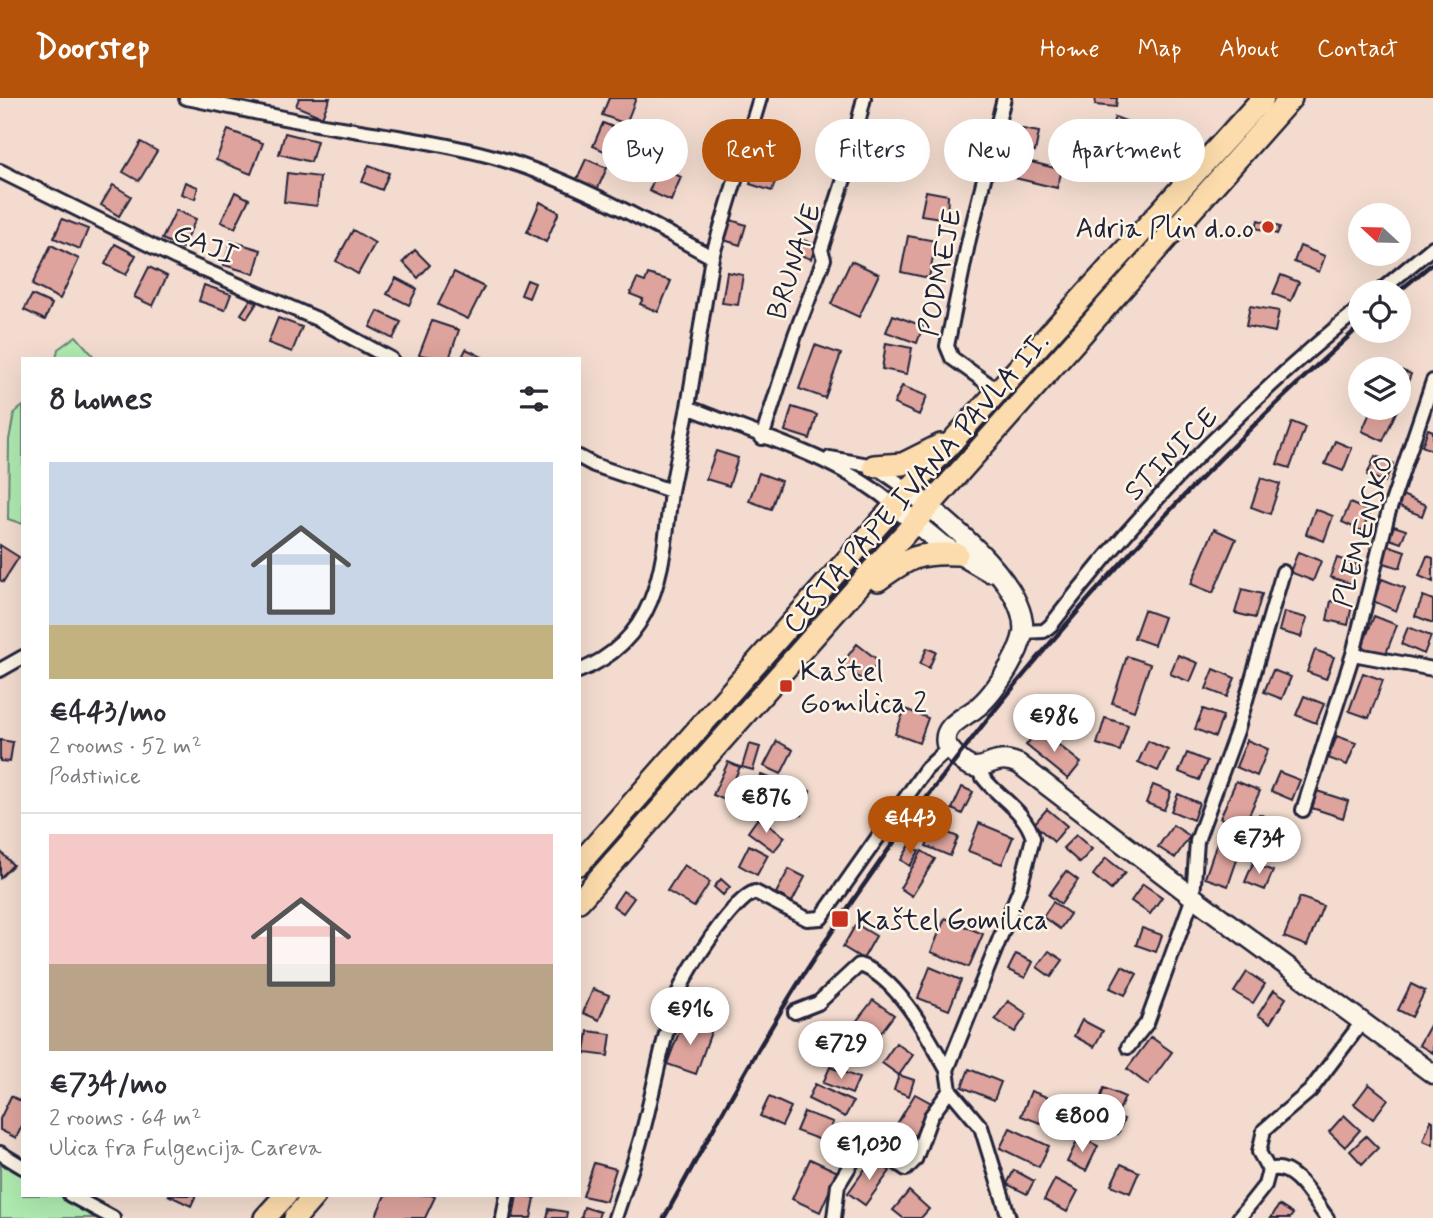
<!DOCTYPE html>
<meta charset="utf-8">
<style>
:root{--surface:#fff;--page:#f2f2f3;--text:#2b2b33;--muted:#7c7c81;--line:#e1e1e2;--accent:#b45309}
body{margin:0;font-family:Mynerve,sans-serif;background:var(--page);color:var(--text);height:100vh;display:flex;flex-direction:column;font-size:26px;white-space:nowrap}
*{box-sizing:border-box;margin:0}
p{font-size:23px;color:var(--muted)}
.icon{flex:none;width:38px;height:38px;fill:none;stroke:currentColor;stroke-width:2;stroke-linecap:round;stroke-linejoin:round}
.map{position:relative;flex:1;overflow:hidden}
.sheet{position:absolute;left:21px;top:259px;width:560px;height:840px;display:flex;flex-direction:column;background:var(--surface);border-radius:0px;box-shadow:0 7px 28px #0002}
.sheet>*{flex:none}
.banner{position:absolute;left:602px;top:21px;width:665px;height:63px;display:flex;gap:14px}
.needle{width:46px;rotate:292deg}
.fabs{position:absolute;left:1348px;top:105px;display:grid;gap:14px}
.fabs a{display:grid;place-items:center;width:63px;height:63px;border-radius:50%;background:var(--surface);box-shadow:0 7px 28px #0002;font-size:35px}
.price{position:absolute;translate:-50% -60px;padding:0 16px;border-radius:24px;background:#fff;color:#222;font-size:23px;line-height:46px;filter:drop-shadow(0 2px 4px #0008)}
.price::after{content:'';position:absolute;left:50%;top:42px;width:21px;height:16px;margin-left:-10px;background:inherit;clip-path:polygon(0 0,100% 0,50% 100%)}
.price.current{background:var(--accent);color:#fff}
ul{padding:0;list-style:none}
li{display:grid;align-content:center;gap:14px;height:371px;padding:0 28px}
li+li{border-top:2px solid var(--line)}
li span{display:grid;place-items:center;height:217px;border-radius:0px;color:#555}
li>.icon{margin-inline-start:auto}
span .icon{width:126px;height:126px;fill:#fffc;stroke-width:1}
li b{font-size:30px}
h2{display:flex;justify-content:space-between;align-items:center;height:84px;padding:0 28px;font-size:30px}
.tag{padding:0 24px;border-radius:32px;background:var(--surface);box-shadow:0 7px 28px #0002;font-size:24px;line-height:63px}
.tag.current{background:var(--accent);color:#fff}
header{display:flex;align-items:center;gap:42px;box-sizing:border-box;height:98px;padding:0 35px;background:var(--accent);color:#fff}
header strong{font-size:33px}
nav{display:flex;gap:38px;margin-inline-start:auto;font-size:24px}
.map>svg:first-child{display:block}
</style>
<header>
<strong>Doorstep</strong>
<nav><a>Home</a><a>Map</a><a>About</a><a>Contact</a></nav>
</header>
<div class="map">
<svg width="1433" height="1120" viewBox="0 0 1433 1120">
<rect width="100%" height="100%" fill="#f3dccf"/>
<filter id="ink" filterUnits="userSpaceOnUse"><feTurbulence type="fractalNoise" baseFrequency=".0143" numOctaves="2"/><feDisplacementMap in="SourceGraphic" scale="14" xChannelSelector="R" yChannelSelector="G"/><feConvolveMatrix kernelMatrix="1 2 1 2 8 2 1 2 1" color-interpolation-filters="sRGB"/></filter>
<g filter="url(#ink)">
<!-- green -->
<path fill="#afebb0" stroke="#688676" stroke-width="2" d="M76,238L96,261H56L58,251Z
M23,308V426L8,421L9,342L14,315Z
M0,1066L23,1078V1097H59L102,1120H0Z"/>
<!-- building -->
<path fill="#dda39c" stroke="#22223b" stroke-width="2" d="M299,0H330L322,19L296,8Z
M609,0H636L626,26L602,17Z
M1096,0H1117L1116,9L1095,7Z
M1115,19L1131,25L1124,44L1108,38Z
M603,25L623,33L613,57L593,48Z
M1012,29L1039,34L1035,54L1008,49Z
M228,32L263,45L251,76L216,62Z
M285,35L317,43L311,64L279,56Z
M141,44L157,53L139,83L123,74Z
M1082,44L1114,46L1113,67L1081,65Z
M876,50L902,59L896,74L870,64Z
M586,61L607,70L597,92L576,83Z
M1020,61L1062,72L1057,90L1015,80Z
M757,65L779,73L772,93L750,86Z
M369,67L389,75L382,92L362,84Z
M659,69L681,79L671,103L649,93Z
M287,75L320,79L317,108L284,104Z
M185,84L198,89L195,101L181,96Z
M113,87L131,98L119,118L101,107Z
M926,93L948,97L947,121L921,117Z
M235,94L249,101L235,130L221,124Z
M540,104L559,114L546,144L527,134Z
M176,112L196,121L182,150L162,141Z
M62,121L88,131L80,151L54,140Z
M731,122L746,127L740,147L724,142Z
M1258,122L1280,129L1277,136L1256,130Z
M353,132L375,145L358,176L336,163Z
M908,138L936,143L929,180L901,174Z
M803,142L816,147L811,161L797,156Z
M231,143L261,152L254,176L224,167Z
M115,146L136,157L126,177L105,166Z
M51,147L79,161L60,201L32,187Z
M1300,148L1325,158L1319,174L1294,164Z
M415,152L430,167L418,180L403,164Z
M851,163L879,176L859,219L831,206Z
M149,169L167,178L153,208L134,199Z
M454,174L484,189L468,221L438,207Z
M727,174L743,177L738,207L722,205Z
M648,176L671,183L658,214L640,206L643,201L630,196L637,181L645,184Z
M1281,177L1299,184L1291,203L1273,196Z
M396,180L417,191L409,207L387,196Z
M527,182L535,185L529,200L521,197Z
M204,187L231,196L225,212L199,203Z
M32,197L52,206L45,222L24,212Z
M251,201L257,205L247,220L241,216Z
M1250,208L1279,213L1275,234L1246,228Z
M378,213L401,224L393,241L370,229Z
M893,217L923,228L917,245L886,234Z
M278,220L302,229L292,254L268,245Z
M432,223L459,232L449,261L419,257Z
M886,245L912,250L907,276L882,271Z
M815,247L841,256L825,300L799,291Z
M466,251L486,261H461Z
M1398,271L1411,276L1404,294L1398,292Z
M902,288L927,298L919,317L894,306Z
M792,309L817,317L810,341L785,333Z
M1372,310L1397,312L1383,343L1362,333Z
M1292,324L1305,329L1290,370L1277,366Z
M1428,331L1433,333V353L1422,348Z
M1335,343L1352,350L1343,373L1325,366Z
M716,353L738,360L729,388L706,381Z
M1375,358L1393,365L1385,384L1367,377Z
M759,375L781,383L771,411L749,403Z
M1261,380L1280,386L1270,416L1251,409Z
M1402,397L1426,407L1422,418L1397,408Z
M1350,405L1370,414L1362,433L1342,424Z
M1315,411L1333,418L1324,443L1306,436Z
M1394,428L1406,432L1401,445L1389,441Z
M1214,431L1236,441L1213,495L1191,486Z
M0,447L19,459L3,484L0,482Z
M1387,447L1405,453L1400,470L1381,464Z
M1298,454L1321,463L1313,483L1290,474Z
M1427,458L1433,460V484L1419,478Z
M1337,460L1358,467L1352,486L1330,479Z
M1382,481L1405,490L1396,513L1373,503Z
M1242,491L1262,496L1255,520L1235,515Z
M1423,498L1433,502V525L1415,518Z
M1331,503L1352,507L1348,527L1327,522Z
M1144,512L1164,519L1154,547L1134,540Z
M1284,514L1307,520L1301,539L1279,533Z
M1374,518L1397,527L1385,558L1362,549Z
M1408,529L1431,538L1424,556L1401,546Z
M857,546L879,563L864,583L841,567Z
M927,550L936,554L929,570L920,566Z
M1315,552L1334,559L1326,581L1307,574Z
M1178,557L1198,565L1190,584L1170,576Z
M1127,558L1150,566L1134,613L1112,605Z
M1214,571L1235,580L1227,599L1206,591Z
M1273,572L1291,579L1282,601L1264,594Z
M1363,575L1383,582L1369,620L1349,613Z
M1304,598L1324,606L1316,625L1296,617Z
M905,611L928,620L919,645L895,636Z
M1203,611L1223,618L1215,639L1195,631Z
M1105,620L1128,627L1120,653L1097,646Z
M1039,631L1081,665L1068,681L1026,647Z
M1337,638L1356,645L1347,667L1328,660Z
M0,642L13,644L10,664L0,663Z
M1247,642L1268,651L1257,678L1236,669Z
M777,643L793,652L781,676L764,668Z
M1148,643L1168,652L1158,673L1138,664Z
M749,646L760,649L753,672L742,669Z
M1187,655L1207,663L1199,682L1179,674Z
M728,664L740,669L725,702L713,697Z
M1279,674L1300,682L1292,702L1271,693Z
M761,677L810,693L802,717L753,701Z
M1236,683L1260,693L1243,730L1220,720Z
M1153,687L1171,694L1164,712L1146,705Z
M962,689L973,694L962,716L952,711Z
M1317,693L1348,703L1343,720L1312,710Z
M1178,696L1199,705L1193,722L1171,713Z
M1047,711L1067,728L1054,744L1034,726Z
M1259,716L1277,724L1270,742L1252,734Z
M758,720L785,739L774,753L748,734Z
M979,725L1013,739L1002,766L968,753Z
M1173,727L1190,738L1175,760L1158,749Z
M934,729L958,739L950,758L926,748Z
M1220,736L1243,744L1228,788L1205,780Z
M1076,737L1092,751L1080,765L1063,750Z
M749,747L768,757L757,777L739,767Z
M910,747L919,753L910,768L901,762Z
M0,753L13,767L0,780Z
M922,753L935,761L912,798L900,790Z
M1106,760L1125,775L1111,792L1093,777Z
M1253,765L1273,773L1265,792L1245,784Z
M684,767L710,784L694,809L667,793Z
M789,771L805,779L792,804L776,795Z
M1066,773L1078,782L1061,806L1049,797Z
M721,781L730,789L723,797L714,789Z
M1143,786L1162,799L1150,816L1131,803Z
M623,793L634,800L623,815L613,808Z
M1300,799L1323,808L1307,848L1284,839Z
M1053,804L1070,816L1060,831L1043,819Z
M945,820L983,836L969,869L931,854Z
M856,826L876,838L863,861L843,849Z
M1142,830L1162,837L1156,854L1136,847Z
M1049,853L1063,862L1051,879L1037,869Z
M1016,856L1033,864L1025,880L1008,872Z
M1122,868L1137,876L1125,897L1110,890Z
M930,869L961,882L949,912L918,900Z
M1247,874L1265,886L1253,905L1234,894Z
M1411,886L1425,893L1412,919L1398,912Z
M593,891L609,897L599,922L583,915Z
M1274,892L1286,900L1270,925L1258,917Z
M873,902L894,917L876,941L855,925Z
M1008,903L1027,916L1015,934L995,921Z
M684,921L712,931L696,976L667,966Z
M1082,922L1103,933L1094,949L1074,938Z
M1432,924H1433V955L1419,947Z
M839,928L868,943L855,968L826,952Z
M588,933L611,936L608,958L585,955Z
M1151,939L1172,954L1148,987L1127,971Z
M896,945L913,957L899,977L882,965Z
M830,969L859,980L852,996L823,985Z
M969,971L1001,984L994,1002L962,989Z
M899,977L914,982L909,998L894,992Z
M815,986L853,1004L845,1019L808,1001Z
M1369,986L1388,1001L1373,1021L1354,1006Z
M1104,990L1125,999L1118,1015L1098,1007Z
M1031,993L1055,1002L1046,1027L1021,1018Z
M915,996L933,1006L914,1039L895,1029Z
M11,998L23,1004V1026L16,1040L0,1032V1021Z
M769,999L791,1009L782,1028L760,1018Z
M1101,1013L1124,1021L1118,1036L1096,1028Z
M804,1014L833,1024L826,1044L796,1033Z
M1344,1017L1360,1032L1345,1049L1329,1034Z
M1431,1022L1433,1023V1047L1423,1043Z
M1010,1030L1049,1048L1039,1069L1000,1050Z
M844,1032L858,1042L845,1062L830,1053Z
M1366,1038L1378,1050L1362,1066L1350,1053Z
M1079,1039L1098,1048L1086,1073L1067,1064Z
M810,1061L838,1074L820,1114L792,1101Z
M872,1061L890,1073L865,1107L848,1095Z
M594,1065L616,1071L606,1103L583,1098Z
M1121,1066L1139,1074L1130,1095L1111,1087Z
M1014,1072L1034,1083L1027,1096L1007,1086Z
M1055,1081L1078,1093L1067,1114L1044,1102Z
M909,1093L929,1111L921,1120H903L893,1112Z
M168,1097H196L191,1108Z
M385,1097H431L435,1099L425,1120H375Z
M517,1097L535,1100L531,1120H513Z
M1279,1107L1293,1116L1290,1120H1271Z
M584,1109L600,1114L598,1120H581Z
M549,1111L567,1114L566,1120H547Z"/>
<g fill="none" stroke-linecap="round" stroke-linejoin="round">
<defs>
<path id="street" d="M186,0C228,8 269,18 311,25C373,36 434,42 494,59C571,81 642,121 712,159L688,309C759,339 836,357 895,408
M0,73L176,160L317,221L391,261
M712,159L760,0
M1379,194L1433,149
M998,293L952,260L947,248L969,141L1004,0
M762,340L795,237L824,161L821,152L846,75L864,0
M579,359L594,367L671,393L688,309
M830,360L874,368L909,392
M1023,534L1044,533L1051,527C1140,411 1246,303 1360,210
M1353,556L1388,416L1433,283
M0,572L23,559
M579,573C659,541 663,468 671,393
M977,671C993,698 1024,709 1033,740L1020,790L947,972L950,992L981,1029L1009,1120
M1303,712L1353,556L1433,571
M795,914L818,905L859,867C896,877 929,940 947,972
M1128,949L1147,925L1193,799L1197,743L1237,633L1283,474
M0,1055L23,1069
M1269,1072C1294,1063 1314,1103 1327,1120
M70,1097L113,1120
M503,1120L507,1097
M615,1120C623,1095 633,1069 640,1044C654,994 661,943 679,894C686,873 734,800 755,794L807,821L821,820L926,671L949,650
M834,1120L838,1087L865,1043L906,1071L915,1062L931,1018L950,992
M1239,1120L1265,1087L1269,1072L1259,1054L1264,1032L1310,993L1362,924"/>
<path id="secondary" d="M909,392C944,421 1029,486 1023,535C1021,548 1015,558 1009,569C1000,584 989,601 975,611C963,620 942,628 946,646C982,694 984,650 1019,666L1193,799L1433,976
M895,408L941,446L989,474"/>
<path id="primary" d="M874,368L903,366L941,347
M878,482C908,460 918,454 957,456
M579,766L930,368L1263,0
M579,803L1291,0
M265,1120L286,1097
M295,1120L315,1097"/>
</defs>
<!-- street casing -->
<use href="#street" stroke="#22223b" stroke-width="18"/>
<!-- secondary casing -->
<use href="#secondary" stroke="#22223b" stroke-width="23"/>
<!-- primary casing -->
<use href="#primary" stroke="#22223b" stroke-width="26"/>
<!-- street -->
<use href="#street" stroke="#fcf5e5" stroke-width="12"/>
<!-- secondary -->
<use href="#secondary" stroke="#fcf5e5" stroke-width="18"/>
<!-- primary -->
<use href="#primary" stroke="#fcdcac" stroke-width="21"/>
<!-- rail -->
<path stroke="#22223b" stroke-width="4.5" d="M1398,194L1433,165
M664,1120C714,1030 762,939 819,853C972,620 1153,414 1360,228"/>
</g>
</g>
<!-- markers -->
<g fill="#c8321e" stroke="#fcf5e5" stroke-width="2.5">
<circle cx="1268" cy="129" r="7"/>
<rect x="779" y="581" width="14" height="14" rx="3.5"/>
<rect x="831" y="812" width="18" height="18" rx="3.5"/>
</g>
<g text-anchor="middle" stroke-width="5" stroke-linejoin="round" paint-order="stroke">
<!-- poi labels -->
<g font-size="28" fill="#22223b" stroke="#fcf5e5" text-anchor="start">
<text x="1254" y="139" text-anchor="end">Adria Plin d.o.o</text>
<text x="800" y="582">Kaštel<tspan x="800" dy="32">Gomilica 2</tspan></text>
<text x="856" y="831">Kaštel Gomilica</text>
</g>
<!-- street labels -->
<g font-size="28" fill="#22223b" stroke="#fcf5e5">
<text transform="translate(206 145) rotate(24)" y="10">GAJI</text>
<text transform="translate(793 163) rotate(-72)" y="10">BRUNAVE</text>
<text transform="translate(939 174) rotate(-79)" y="10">PODMEJE</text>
<text transform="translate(1170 355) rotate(-45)" y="10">STINICE</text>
<text transform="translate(915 384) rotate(-49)" y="10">CESTA PAPE IVANA PAVLA II.</text>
<text transform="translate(1362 433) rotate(-74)" y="10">PLEMENSKO</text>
</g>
</g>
</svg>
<div class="fabs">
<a><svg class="needle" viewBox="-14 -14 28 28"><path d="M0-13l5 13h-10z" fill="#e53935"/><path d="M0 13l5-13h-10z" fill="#7c7c81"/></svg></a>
<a><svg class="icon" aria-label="locate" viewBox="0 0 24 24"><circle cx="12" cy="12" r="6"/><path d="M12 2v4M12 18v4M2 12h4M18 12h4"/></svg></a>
<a><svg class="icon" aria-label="layers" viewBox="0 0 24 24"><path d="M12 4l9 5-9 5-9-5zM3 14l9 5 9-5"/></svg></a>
</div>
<b class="price" style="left:1054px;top:656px">€986</b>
<b class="price" style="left:766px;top:737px">€876</b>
<b class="price current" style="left:910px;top:758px">€443</b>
<b class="price" style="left:1259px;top:778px">€734</b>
<b class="price" style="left:690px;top:949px">€916</b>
<b class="price" style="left:841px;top:983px">€729</b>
<b class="price" style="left:1082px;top:1056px">€800</b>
<b class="price" style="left:869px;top:1084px">€1,030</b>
<div class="banner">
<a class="tag">Buy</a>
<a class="tag current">Rent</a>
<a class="tag">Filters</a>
<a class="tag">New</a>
<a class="tag">Apartment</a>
</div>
<section class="sheet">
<h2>8 homes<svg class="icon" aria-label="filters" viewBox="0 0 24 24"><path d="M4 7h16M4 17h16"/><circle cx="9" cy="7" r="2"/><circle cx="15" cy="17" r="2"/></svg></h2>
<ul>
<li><span style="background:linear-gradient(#c9d6e8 75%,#c2b280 0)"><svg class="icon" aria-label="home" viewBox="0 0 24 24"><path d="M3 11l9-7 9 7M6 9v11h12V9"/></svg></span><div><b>€443/mo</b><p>2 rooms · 52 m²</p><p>Podstinice</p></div></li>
<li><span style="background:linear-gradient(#f6c9c9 60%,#b9a48a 0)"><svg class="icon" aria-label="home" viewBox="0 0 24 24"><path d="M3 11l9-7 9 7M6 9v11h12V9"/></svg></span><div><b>€734/mo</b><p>2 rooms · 64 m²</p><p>Ulica fra Fulgencija Careva</p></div></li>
</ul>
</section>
</div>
